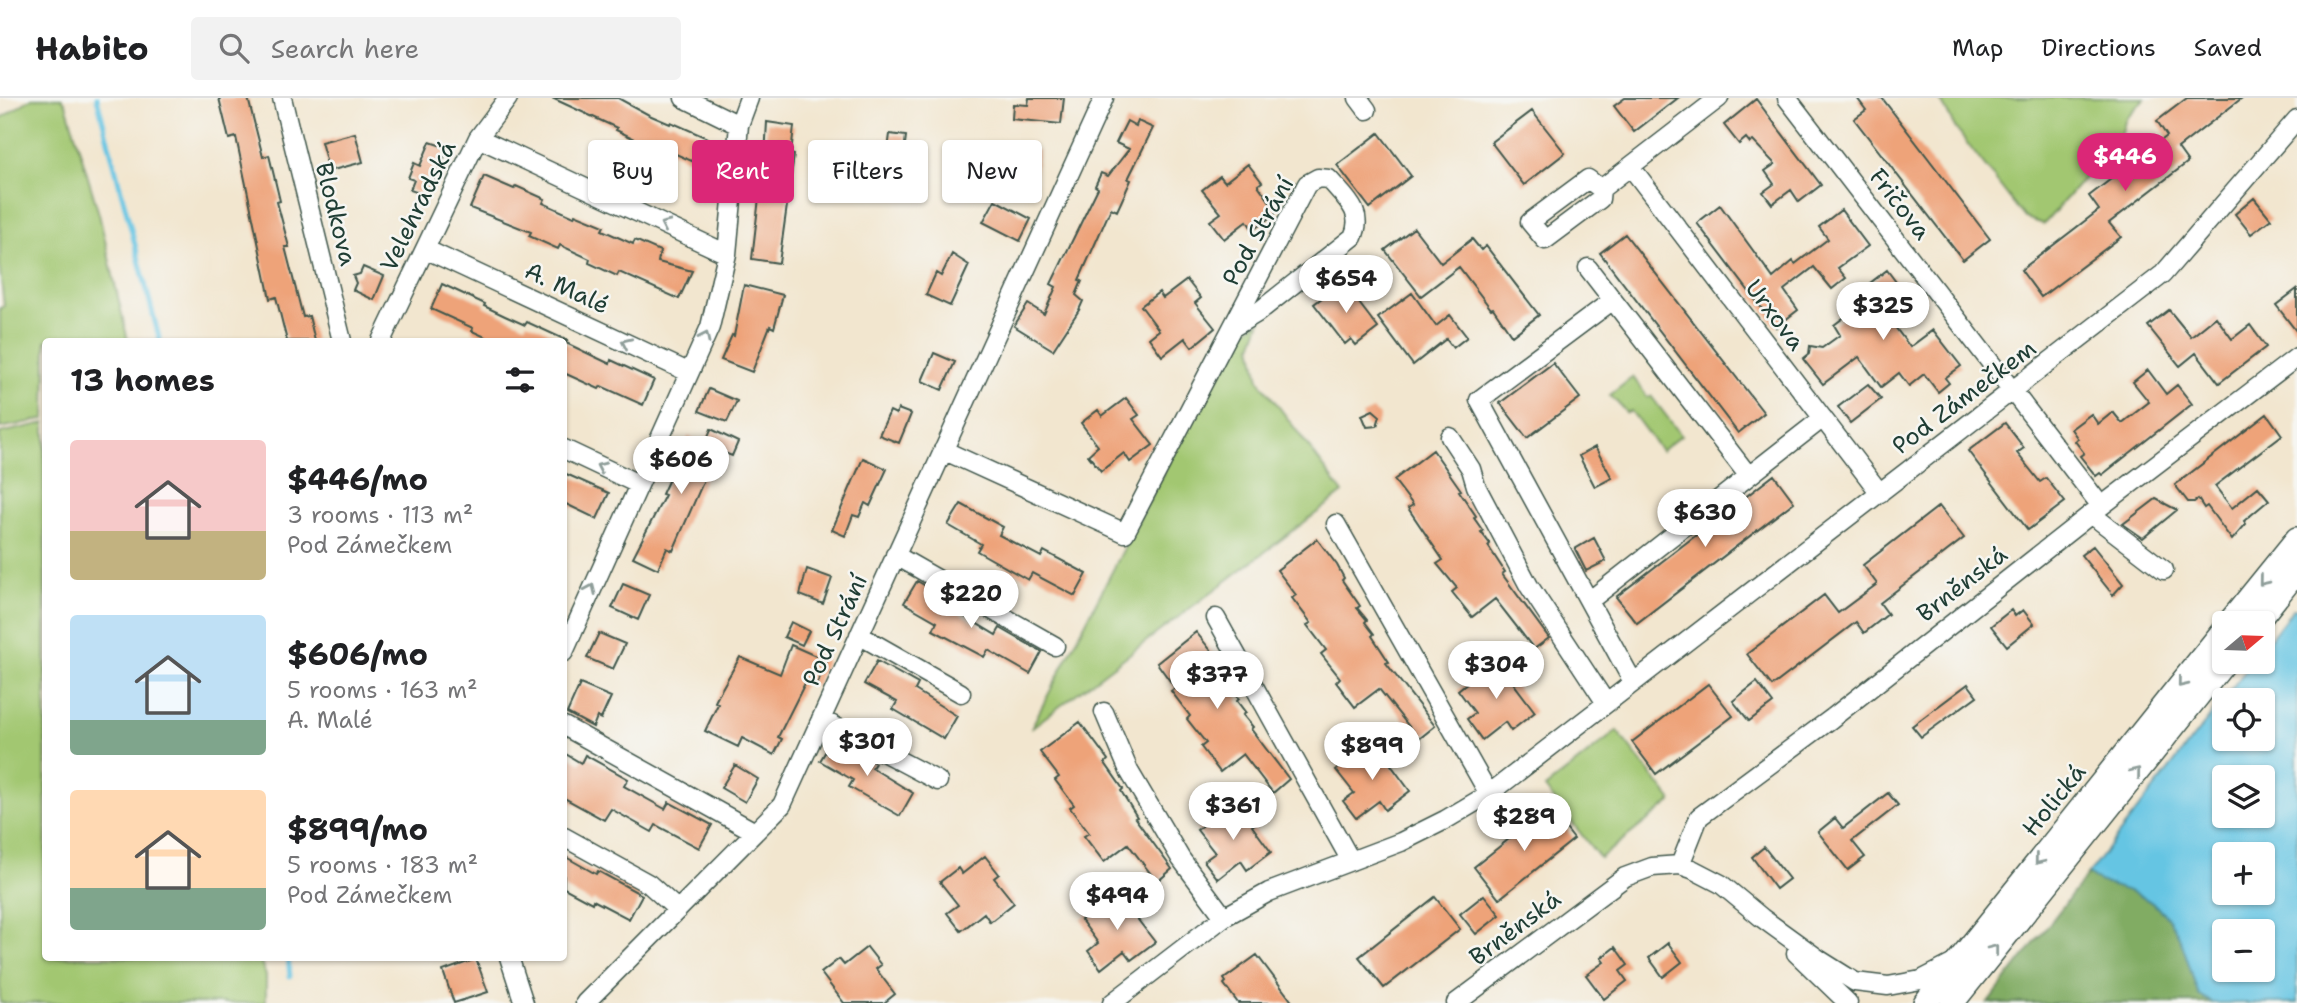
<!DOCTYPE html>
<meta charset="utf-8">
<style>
:root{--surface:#fff;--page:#f2f2f2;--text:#202124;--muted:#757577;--line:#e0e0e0;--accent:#db2777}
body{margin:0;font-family:"Shantell Sans",sans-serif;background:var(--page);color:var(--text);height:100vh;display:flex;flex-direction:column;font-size:26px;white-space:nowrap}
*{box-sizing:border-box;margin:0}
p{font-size:23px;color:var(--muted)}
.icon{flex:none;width:38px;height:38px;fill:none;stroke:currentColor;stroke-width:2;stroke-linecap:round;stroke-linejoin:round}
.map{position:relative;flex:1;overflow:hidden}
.panel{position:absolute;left:42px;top:240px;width:525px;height:623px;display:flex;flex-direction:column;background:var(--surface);border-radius:7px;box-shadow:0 2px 5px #0004}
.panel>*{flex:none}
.banner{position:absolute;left:588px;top:42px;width:665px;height:63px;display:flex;gap:14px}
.needle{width:46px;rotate:71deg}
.controls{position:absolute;left:2212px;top:513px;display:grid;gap:14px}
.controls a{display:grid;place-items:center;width:63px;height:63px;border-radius:7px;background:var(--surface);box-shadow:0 2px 5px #0004;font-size:35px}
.price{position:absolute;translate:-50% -60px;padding:0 16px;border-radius:24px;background:#fff;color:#222;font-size:23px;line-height:46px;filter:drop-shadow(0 2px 4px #0008)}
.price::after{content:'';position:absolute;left:50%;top:42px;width:21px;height:16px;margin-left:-10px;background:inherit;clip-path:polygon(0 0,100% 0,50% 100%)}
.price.selected{background:var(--accent);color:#fff}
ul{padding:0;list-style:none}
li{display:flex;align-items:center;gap:21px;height:175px;padding:0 28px}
li span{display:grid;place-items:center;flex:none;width:196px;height:140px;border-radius:7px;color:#555}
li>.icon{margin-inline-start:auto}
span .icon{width:84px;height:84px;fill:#fffc;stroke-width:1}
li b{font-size:30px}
h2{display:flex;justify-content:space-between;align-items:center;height:84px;padding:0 28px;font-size:30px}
.pill{padding:0 24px;border-radius:7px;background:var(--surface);box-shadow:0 2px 5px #0004;font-size:24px;line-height:63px}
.pill.selected{background:var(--accent);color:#fff}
header{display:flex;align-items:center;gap:42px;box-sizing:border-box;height:98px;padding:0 35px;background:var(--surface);border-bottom:2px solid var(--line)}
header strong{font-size:33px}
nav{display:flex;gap:38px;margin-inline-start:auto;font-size:24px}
.search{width:490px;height:63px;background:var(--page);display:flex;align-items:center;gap:18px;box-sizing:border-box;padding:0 24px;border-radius:7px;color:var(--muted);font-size:26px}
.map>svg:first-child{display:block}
</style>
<header>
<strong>Habito</strong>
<div class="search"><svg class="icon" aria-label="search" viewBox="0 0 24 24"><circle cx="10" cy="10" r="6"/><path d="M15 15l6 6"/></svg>Search here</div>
<nav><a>Map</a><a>Directions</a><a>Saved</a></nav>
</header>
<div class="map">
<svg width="2297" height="905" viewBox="0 0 2297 905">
<rect width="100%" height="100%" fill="#f6f6f2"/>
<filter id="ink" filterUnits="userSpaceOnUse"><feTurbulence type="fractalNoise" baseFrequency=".0143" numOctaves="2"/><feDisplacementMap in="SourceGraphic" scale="14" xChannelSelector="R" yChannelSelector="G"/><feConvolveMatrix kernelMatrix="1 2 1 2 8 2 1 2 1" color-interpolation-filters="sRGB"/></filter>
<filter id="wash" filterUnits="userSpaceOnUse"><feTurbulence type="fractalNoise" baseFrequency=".00686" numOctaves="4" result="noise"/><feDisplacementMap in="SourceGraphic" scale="28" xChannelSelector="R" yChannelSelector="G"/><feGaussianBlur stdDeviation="1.57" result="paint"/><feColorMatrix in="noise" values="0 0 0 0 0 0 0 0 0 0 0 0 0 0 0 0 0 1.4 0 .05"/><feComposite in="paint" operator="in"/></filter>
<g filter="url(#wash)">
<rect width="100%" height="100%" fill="#f2e6cf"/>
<!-- green -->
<path fill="#a2c771" stroke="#608252" stroke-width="2" d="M32,0H62L66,6L99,116L128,243H46L45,321L0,330V210L4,208L0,173V21Z
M1939,0H2145L2126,20L2121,37L2044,126L2025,120L1956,31Z
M1261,222L1252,248L1259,282L1343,395L1031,630L1232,242Z
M1633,279L1648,300L1651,298L1681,337L1661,353L1631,313L1627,315L1610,297Z
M45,325L46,859H259L266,878V905H0V335Z
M1617,633L1672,703L1600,760L1545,690Z"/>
<!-- forest -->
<path fill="#81ac63" stroke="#50744c" stroke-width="2" d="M2088,776C2103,788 2122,789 2139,797C2183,819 2183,855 2199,897L2213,905H1988Z"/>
<!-- water -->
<path fill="#65c5e3" stroke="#42818c" stroke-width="2" fill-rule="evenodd" d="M2293,511H2297V905H2213L2199,897C2183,855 2183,819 2139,797C2122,789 2103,788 2088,776L2252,564H2263V550ZM2224,602H2263V640H2224ZM2224,679H2263V718H2224ZM2224,756H2263V794H2224ZM2224,833H2263V872H2224Z"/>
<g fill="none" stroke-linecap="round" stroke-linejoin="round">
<!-- stream -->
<path stroke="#65c5e3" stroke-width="5" d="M97,0L160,243
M288,859L290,878"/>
</g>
<g id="blocks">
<!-- building -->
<path fill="#eea379" d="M219,0H248L263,59L269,57L280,103L277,104L289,149H285L303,219L309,218L315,243H287L276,199L270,201L236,39L229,41Z
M552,0H618L649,17L670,26L671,24L714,43L703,68L660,49L659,51L637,42L616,32L617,30Z
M1029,0H1064L1061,26L1012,21L1013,6L1028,7Z
M1625,0H1678L1634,34L1614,8Z
M1857,0H1882L1990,141L1963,162L1854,21L1866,12Z
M2187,0H2242L2178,50L2188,64L2109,125L2121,139L2041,199L2021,172L2099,112L2089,98L2167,38L2157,23Z
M1756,1L1821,87L1799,104L1791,92L1772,106L1763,94L1774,86L1765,73L1775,66L1753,43L1750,45L1746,40L1739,46L1724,27Z
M1532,13L1565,55L1524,87L1491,44Z
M1127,23L1136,28L1138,23L1153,30L1128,81L1131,82L1117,113L1111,110L1079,182L1082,183L1076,197L1083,203L1079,212L1053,252L1014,228L1028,206L1044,216L1056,189L1051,186L1098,90L1095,88L1101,75L1108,78L1129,51L1116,45Z
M767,24L794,28L791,56L794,57L779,165L752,161L760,91L763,92Z
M355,35L363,64L329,73L321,44Z
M1379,35L1411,78L1370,110L1337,67Z
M890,36L906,38L901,76L864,70L866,56L883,57L884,51L888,52Z
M430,44L448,50L428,98L410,92L414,82L408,80L414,65L420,68Z
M1005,48L1038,53L1035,79L1002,76Z
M1248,66L1262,84L1258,87L1277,114L1253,132L1247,123L1224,141L1210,123L1221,115L1202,92L1220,78L1225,84Z
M484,78L514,91L516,88L545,101L543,105L574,119L575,116L604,128L602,132L633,146L635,142L660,153L658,164L692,173L679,201L619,174L617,178L589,165L590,161L560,147L558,151L529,138L531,134L470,110Z
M2254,100L2271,121L2251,136L2235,116Z
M995,102L1031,121L1020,143L983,124Z
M1720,107L1773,180L1793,163L1795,166L1828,141L1819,129L1841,112L1868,148L1838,170L1846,180L1832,191L1814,169L1784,192L1798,212L1776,229L1697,125Z
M1414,130L1441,165L1472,141L1481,152L1486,148L1539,217L1512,238L1493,210L1491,211L1459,169L1421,198L1385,152Z
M1625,136L1764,315L1738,335L1600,155Z
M952,156L969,167L950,208L926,197L936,175L941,178Z
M363,169L384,178L374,202L353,192L356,185L353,178L360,176Z
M1887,172L1914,208L1892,225L1910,249L1933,232L1961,268L1945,280L1949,285L1938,294L1924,276L1909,288L1899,275L1881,289L1859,259L1823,286L1803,261L1809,256L1810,248L1822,250L1840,237L1834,227L1872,198L1865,189Z
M1187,182L1201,200L1195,205L1215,230L1192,249L1185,240L1162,258L1149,240L1159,232L1141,208L1159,194L1163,200Z
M1343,184L1378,230L1356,247L1351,241L1345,246L1314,206Z
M442,186L485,206L484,208L505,218L525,227L527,224L568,243H494L472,233L473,230L431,211Z
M744,187L783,197L774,230L770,228L752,274L721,262L732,237L734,238Z
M2297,191V234L2276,207Z
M1412,195L1436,228L1450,217L1467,239L1453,250L1446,241L1413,267L1378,220Z
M2169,212L2191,239L2216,219L2232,241L2250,227L2266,249L2219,285L2196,255L2180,268L2148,228Z
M564,244L610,266L611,262L654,282L643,307L601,288L599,291L564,275Z
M934,255L955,264L942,292L922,283Z
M1553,265L1580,300L1527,340L1500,305Z
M2148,272L2166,296L2177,287L2192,306L2102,377L2100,375L2096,378L2080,358L2084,355L2075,343L2078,341L2071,331L2091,316L2098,326L2113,314L2122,325L2149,304L2133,284Z
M1868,286L1881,301L1850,325L1838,309Z
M709,291L737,303L727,324L699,313Z
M1126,300L1139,317L1133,321L1153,347L1130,364L1124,355L1101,373L1088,357L1098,348L1081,325L1098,312L1102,318Z
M898,311L911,316L899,345L879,337L890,313L896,316Z
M1373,312L1380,318L1377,328L1367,329L1362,317Z
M2267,316L2282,337L2215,388L2232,410L2258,389L2269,402L2244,423L2246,426L2232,442L2207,408L2204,410L2198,401L2194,404H2188L2175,387Z
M2005,325L2024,350L2017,355L2040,384L2046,380L2065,404L2028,432L1968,353Z
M711,331L738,344L732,358L717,352L673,453L667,450L658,471L633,459L665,397L662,396L689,338L705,346Z
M1595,349L1612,380L1595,389L1579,358Z
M1433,352L1461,392L1459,393L1476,418L1474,420L1483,433L1481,434L1490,446L1488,448L1505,474L1502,476L1549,540L1534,551L1495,501L1472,519L1452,494L1457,490L1437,466L1443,462L1408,410L1413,407L1394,382Z
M863,360L887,371L870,408L865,405L859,419L853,417L845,438L832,432Z
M564,375L609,395L597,421L564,405Z
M1774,377L1794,404L1637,525L1616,499Z
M2156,401L2177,412L2143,440L2123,426Z
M961,406L1003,429L999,437L1041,459L1044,453L1087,476L1075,498L1032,475L1028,482L977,453L981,446L948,427Z
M1939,408L1964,440L1880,505L1888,516L1864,535L1856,524L1772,588L1747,556L1824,497L1838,515L1877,486L1863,467Z
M1594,440L1606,463L1586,473L1575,451Z
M1317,441L1337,467L1344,480L1342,482L1360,508L1357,510L1367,522L1365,524L1374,536L1372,538L1389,564L1386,565L1435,628L1419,641L1379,591L1355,609L1336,584L1340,580L1321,556L1326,552L1307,527L1311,525L1292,500L1296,497L1277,472Z
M2093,448L2123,486L2113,497L2081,457Z
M807,471L832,480L823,506L800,497Z
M917,483L959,507L956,513L996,537L1000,530L1042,554L1030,576L988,552L984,559L933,532L937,524L904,505Z
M623,486L649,497L638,522L612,510Z
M2011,512L2015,518L2023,512L2034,526L2007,548L1991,528Z
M791,524L809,533L802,547L784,539Z
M1196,534L1216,559L1214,561L1223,573L1221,575L1239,601L1237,603L1246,615L1243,617L1253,629L1251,631L1289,681L1273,695L1243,656L1220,674L1201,649L1206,645L1187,621L1190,618L1171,593L1175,590L1157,565Z
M599,535L625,546L613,571L587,560Z
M791,547L827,563L816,588L806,583L778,639L782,641L774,657L742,640L738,649L705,633L718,606L715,604L720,594L740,559L780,576Z
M1503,562L1519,583L1514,586L1535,614L1511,633L1505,624L1482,642L1467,621L1475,615L1458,592L1478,576L1481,580Z
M877,563L918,586L915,592L957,618L944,641L893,611L897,604L864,586Z
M1757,584L1773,605L1749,623L1733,603Z
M580,586L611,599L601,621L597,619L593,629L567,615Z
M1708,586L1733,618L1656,676L1632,644Z
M1968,586L1977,598L1921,639L1912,628Z
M1080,624L1108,662L1105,665L1123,691L1121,693L1137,719L1135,720L1172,771L1157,784L1128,746L1104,764L1084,738L1089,735L1070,710L1074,707L1055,682L1059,679L1040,654Z
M833,641L875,665L872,670L913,695L900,718L849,689L853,682L820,663Z
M1382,646L1396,663L1391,667L1410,693L1385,712L1379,703L1356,720L1343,703L1354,695L1336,672L1354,658L1359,664Z
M564,655L581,665L585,657L628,681L624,688L665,711L669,704L712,727L699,750L656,727L652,734L611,711L604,722L564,700Z
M735,667L758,681L745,704L721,690Z
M1888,695L1898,707L1852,743L1865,759L1848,772L1818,734L1835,720L1843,730Z
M1243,706L1257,724L1252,728L1271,754L1247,772L1241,763L1218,781L1204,763L1215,755L1197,732L1215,718L1220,724Z
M1549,709L1574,741L1499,801L1474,769Z
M1764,749L1789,781L1776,791L1752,759Z
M564,758L596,776L598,773L642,797L629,821L593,802L592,805L564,790Z
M985,758L999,776L994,780L1014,805L990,824L984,815L961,833L947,815L958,807L940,784L958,770L962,776Z
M1126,796L1140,814L1135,818L1155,844L1131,862L1124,853L1101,871L1088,853L1098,845L1081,822L1099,808L1103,814Z
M1484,797L1500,817L1476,836L1460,816Z
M1435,799L1460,831L1384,890L1359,859Z
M1668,845L1682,864L1663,879L1649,860Z
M867,849L881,867L876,871L895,896L884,905H844L821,875L839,861L844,867Z
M1615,849L1628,867L1620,873L1627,883L1604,901L1586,877L1604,864L1601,860Z
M1257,857L1293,905H1238L1224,886L1226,884L1224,881Z
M476,861L488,894L454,905L443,873Z"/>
</g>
</g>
<g filter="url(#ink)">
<use href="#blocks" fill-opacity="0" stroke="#3f564b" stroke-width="2"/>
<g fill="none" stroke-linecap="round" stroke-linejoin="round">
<defs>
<path id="minor" d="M282,0L342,243
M684,0L739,27
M1358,0L1367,12
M1787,0L2101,408
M478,40L727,156
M1631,69L1880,395
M1601,91L1588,81L1530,124L1545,142L1600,101L1601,91L1719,0
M425,151L688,274
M1588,170L1748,377
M1613,202L1479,302L1633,584
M381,243L478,40L508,0
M1450,339L1471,371L1476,388L1529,488L1606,605
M564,351L638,386
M943,352L1125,435L1307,86L1318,80L1329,81C1345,100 1365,114 1353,139L1257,215L1232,230
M2091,416L2164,472
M1336,426L1489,696
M895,457L1055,548
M1589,503L1823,320
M1216,520L1351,763
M859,537L961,595
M564,554L710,229L727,156L739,27L749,0
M1104,614L1129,673L1181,761L1224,819
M821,621L938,683
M564,628L755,734
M564,739L649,786L678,812
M1680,767L1699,719L1831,621L2091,416L2297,259
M1796,855L1848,905
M509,859L524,905
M585,905L782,707L1104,0
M1112,905L1224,819L1269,794L1401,744L1445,722L1489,696L2163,176L2297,21
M1456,905L1625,779L1652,769L1680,767L1692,771L1721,786L1762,820L1820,862L1855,884L1888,888L1921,882L1952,866"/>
<path id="major" d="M2229,525L2297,441
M2256,525L2297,473
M1925,905L2224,532
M1952,905L2225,564"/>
</defs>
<!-- minor casing -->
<use href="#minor" stroke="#3f564b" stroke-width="21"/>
<!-- major casing -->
<use href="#major" stroke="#3f564b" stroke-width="26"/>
<!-- minor -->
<use href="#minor" stroke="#fff" stroke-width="18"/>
<!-- major -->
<use href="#major" stroke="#fff" stroke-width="23"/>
</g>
<!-- one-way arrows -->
<defs><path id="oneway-chevron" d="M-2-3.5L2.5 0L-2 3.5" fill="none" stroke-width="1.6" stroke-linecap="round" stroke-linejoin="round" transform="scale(1.75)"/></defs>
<g stroke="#8f9e9a">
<use href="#oneway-chevron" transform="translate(665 127) rotate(-155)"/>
<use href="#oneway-chevron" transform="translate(705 239) rotate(-65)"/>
<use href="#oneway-chevron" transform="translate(626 245) rotate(-155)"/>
<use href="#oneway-chevron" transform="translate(601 369) rotate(-155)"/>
<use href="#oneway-chevron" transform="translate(2263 483) rotate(129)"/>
<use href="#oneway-chevron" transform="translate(591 491) rotate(-66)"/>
<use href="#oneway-chevron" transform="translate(2182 585) rotate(129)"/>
<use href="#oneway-chevron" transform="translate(2136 674) rotate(-51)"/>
<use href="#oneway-chevron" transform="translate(2039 762) rotate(129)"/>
<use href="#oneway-chevron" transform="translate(1994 851) rotate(-52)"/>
</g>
</g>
<g text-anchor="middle" stroke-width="5" stroke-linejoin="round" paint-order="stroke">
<!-- street labels -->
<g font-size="24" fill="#1f3d34" stroke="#f6f6f2">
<text transform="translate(1900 106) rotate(52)" y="8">Fričova</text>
<text transform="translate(418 108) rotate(-64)" y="8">Velehradská</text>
<text transform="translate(336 116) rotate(76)" y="8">Blodkova</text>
<text transform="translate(1258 133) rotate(-61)" y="8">Pod Strání</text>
<text transform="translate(567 190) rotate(25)" y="8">A. Malé</text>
<text transform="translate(1775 217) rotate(53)" y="8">Urxova</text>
<text transform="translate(1964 299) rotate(-37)" y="8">Pod Zámečkem</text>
<text transform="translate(1962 486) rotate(-38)" y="8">Brněnská</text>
<text transform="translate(835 532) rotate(-65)" y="8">Pod Strání</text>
<text transform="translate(2054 702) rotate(-51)" y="8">Holická</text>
<text transform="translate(1515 830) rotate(-37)" y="8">Brněnská</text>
</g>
</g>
</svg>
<div class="controls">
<a><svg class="needle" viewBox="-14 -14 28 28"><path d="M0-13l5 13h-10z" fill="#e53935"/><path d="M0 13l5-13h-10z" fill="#757577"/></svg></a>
<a><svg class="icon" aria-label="locate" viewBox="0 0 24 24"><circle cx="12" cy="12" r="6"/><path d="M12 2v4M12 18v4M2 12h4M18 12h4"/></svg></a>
<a><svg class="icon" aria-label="layers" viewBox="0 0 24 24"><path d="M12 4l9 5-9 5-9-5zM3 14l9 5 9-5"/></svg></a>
<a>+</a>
<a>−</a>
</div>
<b class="price selected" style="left:2125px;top:95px">$446</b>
<b class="price" style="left:1346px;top:217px">$654</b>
<b class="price" style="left:1883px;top:244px">$325</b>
<b class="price" style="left:681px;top:398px">$606</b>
<b class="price" style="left:1705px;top:451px">$630</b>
<b class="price" style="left:971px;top:532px">$220</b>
<b class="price" style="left:1496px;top:603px">$304</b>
<b class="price" style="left:1217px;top:613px">$377</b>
<b class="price" style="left:867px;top:680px">$301</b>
<b class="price" style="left:1372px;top:684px">$899</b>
<b class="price" style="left:1233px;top:744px">$361</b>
<b class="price" style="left:1524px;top:755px">$289</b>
<b class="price" style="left:1117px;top:834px">$494</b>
<div class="banner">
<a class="pill">Buy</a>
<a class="pill selected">Rent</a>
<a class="pill">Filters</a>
<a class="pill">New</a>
</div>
<section class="panel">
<h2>13 homes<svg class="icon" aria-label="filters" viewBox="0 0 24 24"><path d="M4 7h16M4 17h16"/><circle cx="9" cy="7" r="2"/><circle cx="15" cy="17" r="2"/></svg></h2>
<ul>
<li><span style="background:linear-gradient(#f6c9c9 65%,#c2b280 0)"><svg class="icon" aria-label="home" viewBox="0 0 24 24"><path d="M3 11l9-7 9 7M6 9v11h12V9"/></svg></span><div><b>$446/mo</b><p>3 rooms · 113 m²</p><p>Pod Zámečkem</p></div></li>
<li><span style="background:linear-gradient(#bfe0f5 75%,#7fa58c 0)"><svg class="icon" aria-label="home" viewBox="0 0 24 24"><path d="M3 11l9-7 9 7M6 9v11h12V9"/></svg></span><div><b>$606/mo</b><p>5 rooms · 163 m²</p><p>A. Malé</p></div></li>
<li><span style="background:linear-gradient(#ffd9b3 70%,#7fa58c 0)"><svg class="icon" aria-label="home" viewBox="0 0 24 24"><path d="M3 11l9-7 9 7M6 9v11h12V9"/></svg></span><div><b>$899/mo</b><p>5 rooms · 183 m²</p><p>Pod Zámečkem</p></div></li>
</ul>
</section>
</div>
